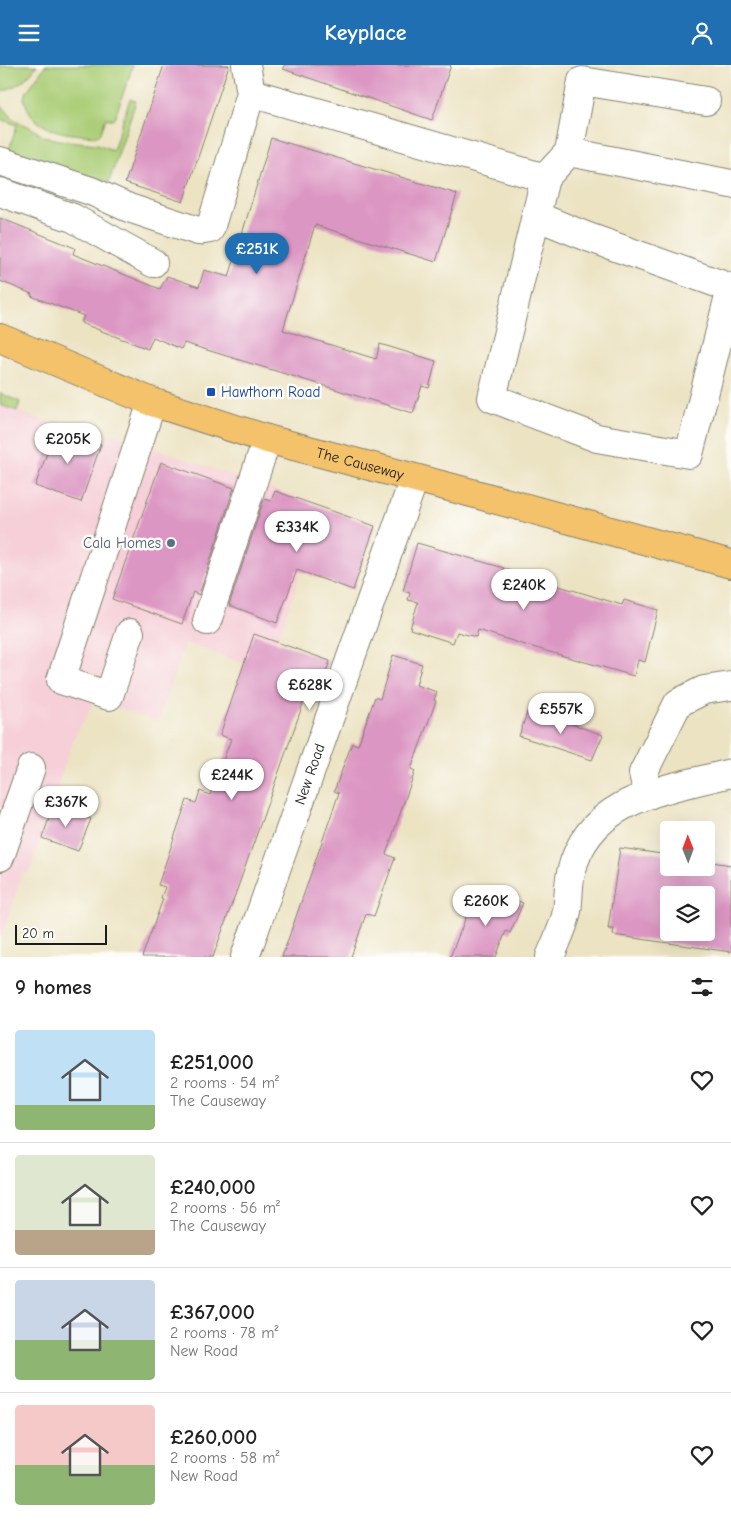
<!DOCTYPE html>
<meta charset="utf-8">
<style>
:root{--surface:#fff;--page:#f6f6f6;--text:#222;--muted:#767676;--line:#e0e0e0;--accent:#1f6fb2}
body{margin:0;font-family:"Comic Neue",sans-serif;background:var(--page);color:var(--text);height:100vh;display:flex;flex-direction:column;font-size:19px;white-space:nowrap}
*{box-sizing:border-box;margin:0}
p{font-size:16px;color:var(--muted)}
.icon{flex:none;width:28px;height:28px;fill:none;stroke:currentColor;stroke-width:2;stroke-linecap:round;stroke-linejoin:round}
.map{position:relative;height:892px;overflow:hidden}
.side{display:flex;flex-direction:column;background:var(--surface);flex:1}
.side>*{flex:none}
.needle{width:32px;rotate:359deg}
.tools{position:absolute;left:660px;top:756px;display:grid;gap:10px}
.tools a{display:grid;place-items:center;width:55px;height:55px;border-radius:5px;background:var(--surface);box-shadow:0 5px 20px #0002;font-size:25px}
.scale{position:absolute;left:15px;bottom:12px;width:92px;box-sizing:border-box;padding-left:5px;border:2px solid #1c1c1c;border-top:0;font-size:14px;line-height:18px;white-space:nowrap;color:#1c1c1c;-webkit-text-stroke:4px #fdfcf7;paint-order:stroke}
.price{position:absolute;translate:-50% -42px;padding:0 11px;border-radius:18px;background:#fff;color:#222;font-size:16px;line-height:32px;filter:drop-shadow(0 1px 2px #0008)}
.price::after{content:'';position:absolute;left:50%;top:30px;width:15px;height:11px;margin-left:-8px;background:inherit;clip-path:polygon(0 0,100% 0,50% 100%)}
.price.selected{background:var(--accent);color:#fff}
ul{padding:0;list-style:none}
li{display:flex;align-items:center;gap:15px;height:125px;padding:0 15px}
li+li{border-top:1px solid var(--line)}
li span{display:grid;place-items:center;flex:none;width:140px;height:100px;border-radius:5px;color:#555}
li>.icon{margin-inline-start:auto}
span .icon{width:60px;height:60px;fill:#fffc;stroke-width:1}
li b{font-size:21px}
h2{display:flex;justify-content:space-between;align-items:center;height:60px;padding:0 15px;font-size:21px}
header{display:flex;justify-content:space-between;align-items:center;height:65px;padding:0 15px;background:var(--accent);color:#fff;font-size:22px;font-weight:700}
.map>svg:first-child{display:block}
</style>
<header><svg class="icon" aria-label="menu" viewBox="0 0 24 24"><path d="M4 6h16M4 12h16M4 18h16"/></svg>Keyplace<svg class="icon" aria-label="person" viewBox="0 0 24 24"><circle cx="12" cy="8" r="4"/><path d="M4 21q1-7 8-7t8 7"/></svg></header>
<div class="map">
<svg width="731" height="892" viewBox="0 0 731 892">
<rect width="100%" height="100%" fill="#fdfcf7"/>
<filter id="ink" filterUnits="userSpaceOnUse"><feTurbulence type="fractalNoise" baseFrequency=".02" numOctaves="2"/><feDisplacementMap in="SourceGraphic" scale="10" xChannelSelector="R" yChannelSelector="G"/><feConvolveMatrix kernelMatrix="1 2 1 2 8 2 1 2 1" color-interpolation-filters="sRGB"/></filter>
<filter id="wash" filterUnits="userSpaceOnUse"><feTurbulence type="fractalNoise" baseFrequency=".0096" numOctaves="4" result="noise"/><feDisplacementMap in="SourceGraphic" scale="20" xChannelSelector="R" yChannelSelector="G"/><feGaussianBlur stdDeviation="1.12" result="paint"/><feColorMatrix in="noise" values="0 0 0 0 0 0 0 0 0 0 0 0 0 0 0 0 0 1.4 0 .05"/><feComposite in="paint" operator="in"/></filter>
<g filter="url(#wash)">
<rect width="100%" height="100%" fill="#ece3c3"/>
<!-- built -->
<path fill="#f6cfd8" d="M0,340L107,378L111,369L139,378L323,442L273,589L250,581L243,598L185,578L158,657L95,635L74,673L48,747L47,755L41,770L29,809L23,807L0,877Z"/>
<!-- green -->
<path fill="#abce77" stroke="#64754a" d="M0,0H37C27,15 16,22 0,27Z
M46,0H133L114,55L106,53L101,68L98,71C69,69 32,69 24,33L27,26Z
M130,34L136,36L109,117L9,85L17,60L0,54V40L5,44L13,54L30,62L43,71L59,75L97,79L113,85Z
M0,328L20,337L17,346L0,340Z"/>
<g id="blocks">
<!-- building -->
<path fill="#dc96c3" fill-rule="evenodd" d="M164,0H229L183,137L125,118Z
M284,0H451L432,55L283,4Z
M271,73L457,129L436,197L315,160L283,265L376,294L380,279L436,296L429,323L422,321L413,348L184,278L181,284L153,272L148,284L81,258L84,251L31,231L32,229L0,216V153L75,183L73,189L160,224L167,211L199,222L204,205L229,212Z
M56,363L101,379L81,437L35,421Z
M161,397L234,423L199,530L193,527L182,559L112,534Z
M275,426L375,461L353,525L297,505L277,558L229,540L264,434L271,436Z
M417,478L504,503L503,504L622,540L624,535L658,545L645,597L638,595L634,611L522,579L478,565L476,572L457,567L453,578L410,564L418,537L408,535L410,528L403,526Z
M254,569L330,596L318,629L308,625L213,892H142L163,834L161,833L165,822L158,820L187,735L196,738L200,726L210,730L231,674L220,670Z
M393,590L422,599L416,620L437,627L434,635L436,636L411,704L415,706L386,789L395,793L374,851L366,849L351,892H282L339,728L334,726L352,678L358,680L375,632L380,634Z
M528,645L548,652L549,651L603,670L592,695L519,671Z
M54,740L91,754L78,786L42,773Z
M620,783L669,790V802H706V796L731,800V887L613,870L614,864H608ZM669,830H706V868H669Z
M499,828L523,838L510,868L506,866L496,892H450L474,832L495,840Z"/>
</g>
</g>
<g filter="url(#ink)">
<use href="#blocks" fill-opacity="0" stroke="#848070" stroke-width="1"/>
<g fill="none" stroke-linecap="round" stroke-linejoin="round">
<defs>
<g id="minor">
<path d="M251,28L545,113L569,87L731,119"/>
<path d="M569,87L582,16L706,36"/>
<path d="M0,96L91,126L129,143L198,166L210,164L251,28L246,0"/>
<path d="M0,127L73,153L153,198"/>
<path d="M536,151L588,172L731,223L689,389L597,373L492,333L545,113"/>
<path d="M207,556L267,374"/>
<path d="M130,568L109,631L61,615L152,337"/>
<path d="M648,730L643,708L678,638L704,625L731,621"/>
<path d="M0,792L31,703"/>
<path id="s1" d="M245,892L414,414"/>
<path d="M550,892C556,877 564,862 567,846C569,833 568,820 571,808C588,732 668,724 731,708"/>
</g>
<g id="major">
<path id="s2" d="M0,273L152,337L267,374L468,427L731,499"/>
</g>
</defs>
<!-- minor casing -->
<use href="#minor" stroke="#848070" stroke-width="30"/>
<!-- major casing -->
<use href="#major" stroke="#848070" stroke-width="30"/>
<!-- minor -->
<use href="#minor" stroke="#fff" stroke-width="28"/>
<!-- major -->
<use href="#major" stroke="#f3c26a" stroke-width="28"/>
</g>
</g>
<!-- markers -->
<rect fill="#1a4fb4" stroke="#fdfcf7" stroke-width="2" x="206" y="322" width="10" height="10" rx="2.5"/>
<circle fill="#5c6f8a" stroke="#fdfcf7" stroke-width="2" cx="171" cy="478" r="5"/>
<g text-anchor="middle" stroke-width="5" stroke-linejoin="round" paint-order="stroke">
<!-- transit labels -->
<g font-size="15" fill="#164399" stroke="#fdfcf7" text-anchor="start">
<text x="221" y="332">Hawthorn Road</text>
</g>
<!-- street labels -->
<g font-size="15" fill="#1c1c1c" stroke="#fdfcf7">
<text dy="5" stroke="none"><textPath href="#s2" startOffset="382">The Causeway</textPath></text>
<text dy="5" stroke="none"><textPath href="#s1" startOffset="194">New Road</textPath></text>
</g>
<!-- service labels -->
<g font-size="15" fill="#4e5e75" stroke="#fdfcf7" text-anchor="end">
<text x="161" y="483">Cala Homes</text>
</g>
</g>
</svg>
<div class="tools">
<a><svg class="needle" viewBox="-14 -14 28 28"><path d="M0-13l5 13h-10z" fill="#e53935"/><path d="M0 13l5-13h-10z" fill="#767676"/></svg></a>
<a><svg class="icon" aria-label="layers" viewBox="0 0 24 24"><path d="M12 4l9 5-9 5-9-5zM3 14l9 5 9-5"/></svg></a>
</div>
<div class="scale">20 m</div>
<b class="price selected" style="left:257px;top:210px">£251K</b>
<b class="price" style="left:68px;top:400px">£205K</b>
<b class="price" style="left:297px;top:488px">£334K</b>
<b class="price" style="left:524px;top:546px">£240K</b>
<b class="price" style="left:310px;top:646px">£628K</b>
<b class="price" style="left:561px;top:670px">£557K</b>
<b class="price" style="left:232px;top:736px">£244K</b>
<b class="price" style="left:66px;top:763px">£367K</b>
<b class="price" style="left:486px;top:862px">£260K</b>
</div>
<section class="side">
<h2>9 homes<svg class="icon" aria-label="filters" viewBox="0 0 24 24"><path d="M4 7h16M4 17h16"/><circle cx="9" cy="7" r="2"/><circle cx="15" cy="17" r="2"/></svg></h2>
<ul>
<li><span style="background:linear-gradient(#bfe0f5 75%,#8fb573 0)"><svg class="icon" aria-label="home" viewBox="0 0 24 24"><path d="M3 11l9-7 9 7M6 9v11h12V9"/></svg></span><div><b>£251,000</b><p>2 rooms · 54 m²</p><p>The Causeway</p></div><svg class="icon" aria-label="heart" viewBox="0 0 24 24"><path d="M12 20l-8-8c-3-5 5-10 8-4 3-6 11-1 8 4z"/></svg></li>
<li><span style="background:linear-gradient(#dfe7d0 75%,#b9a48a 0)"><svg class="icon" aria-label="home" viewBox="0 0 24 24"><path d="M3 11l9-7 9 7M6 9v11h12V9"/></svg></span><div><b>£240,000</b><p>2 rooms · 56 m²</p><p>The Causeway</p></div><svg class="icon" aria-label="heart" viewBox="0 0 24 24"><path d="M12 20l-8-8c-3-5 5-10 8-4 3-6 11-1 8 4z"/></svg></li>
<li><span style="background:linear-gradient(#c9d6e8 60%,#8fb573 0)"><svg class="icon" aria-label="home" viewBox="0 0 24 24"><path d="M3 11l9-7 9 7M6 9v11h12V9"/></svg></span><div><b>£367,000</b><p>2 rooms · 78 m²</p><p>New Road</p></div><svg class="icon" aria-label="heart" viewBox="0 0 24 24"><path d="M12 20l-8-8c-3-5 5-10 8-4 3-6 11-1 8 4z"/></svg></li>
<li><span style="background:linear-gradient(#f6c9c9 60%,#8fb573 0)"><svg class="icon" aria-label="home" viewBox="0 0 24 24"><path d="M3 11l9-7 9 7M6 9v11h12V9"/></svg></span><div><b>£260,000</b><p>2 rooms · 58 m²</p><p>New Road</p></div><svg class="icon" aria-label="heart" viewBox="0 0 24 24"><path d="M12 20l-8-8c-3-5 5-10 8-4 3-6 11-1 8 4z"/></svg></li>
</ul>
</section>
